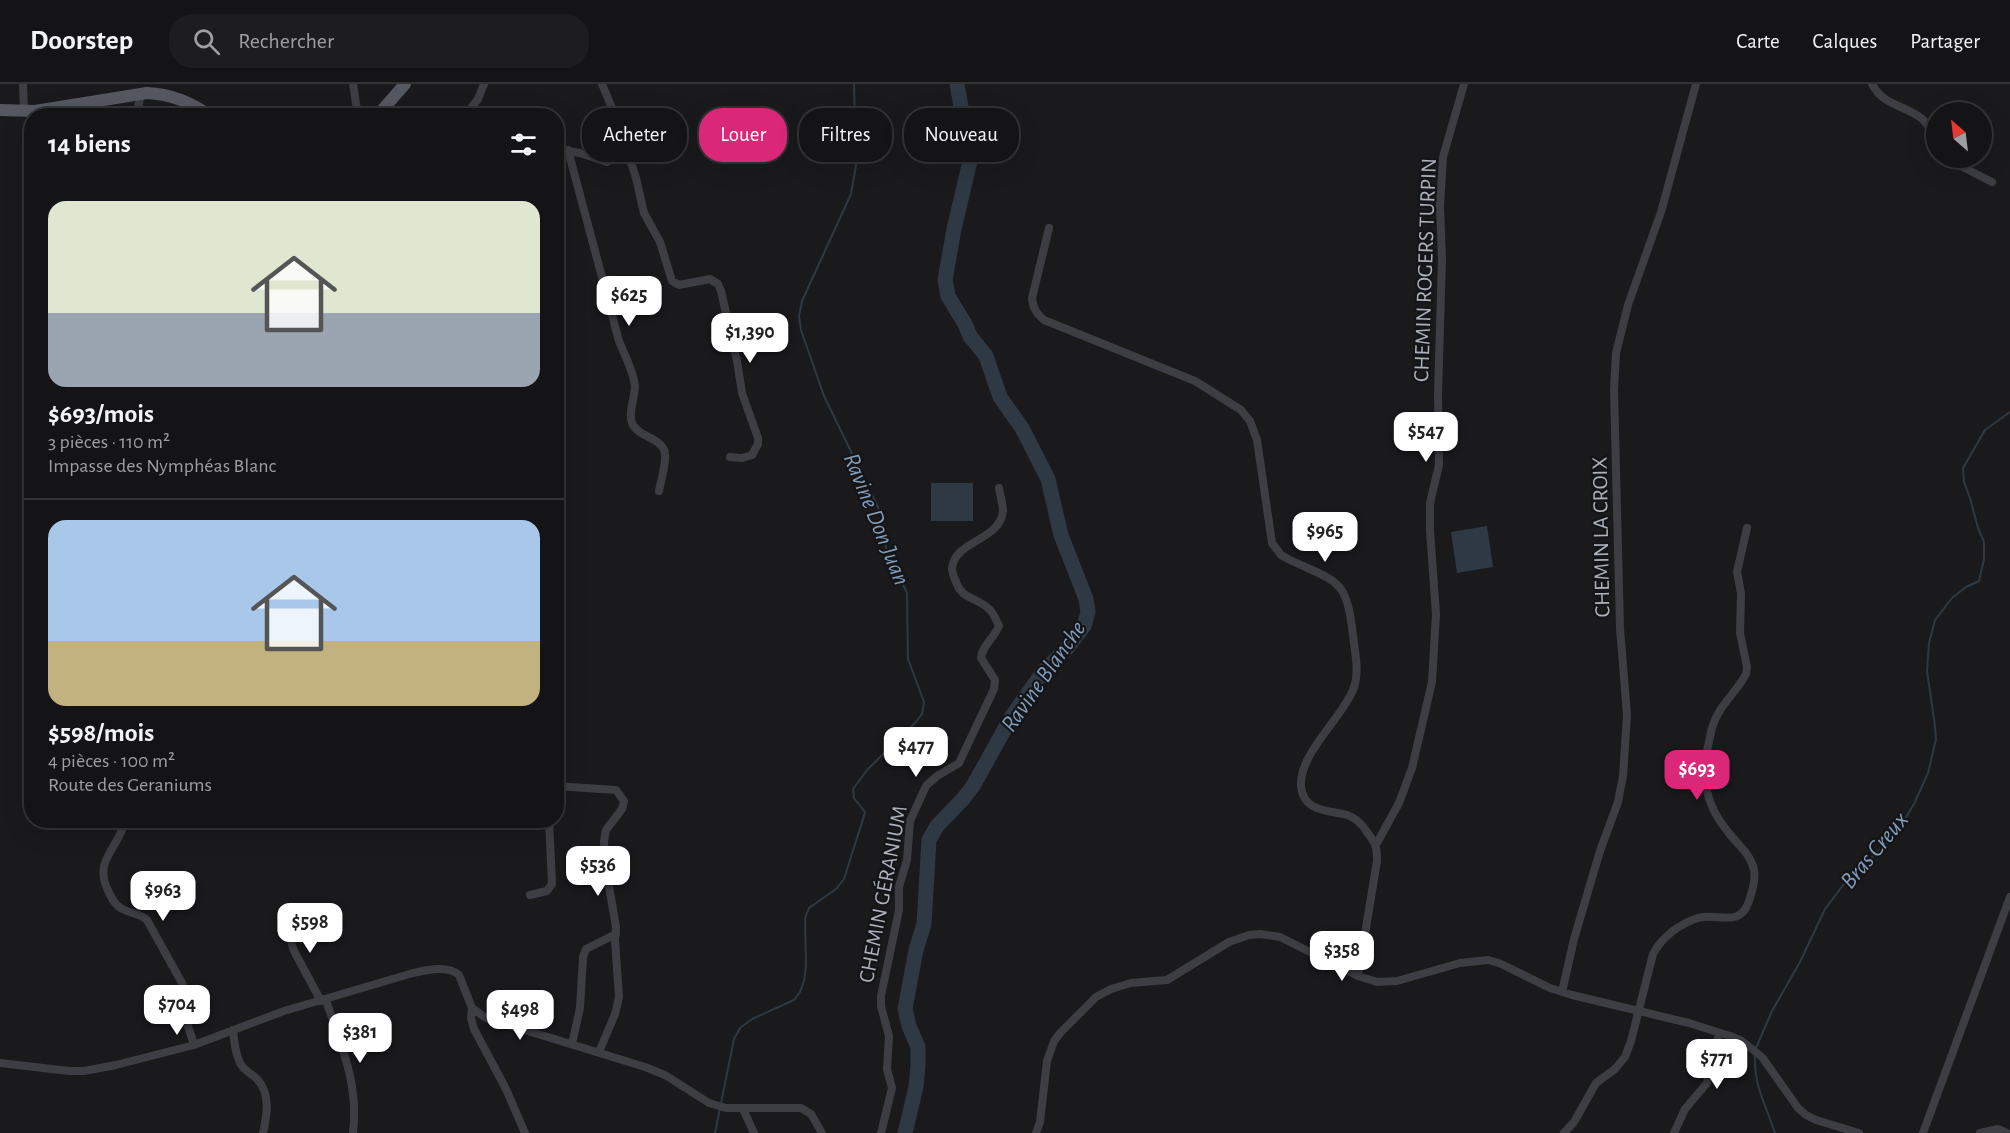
<!DOCTYPE html>
<html lang="fr">
<meta charset="utf-8">
<style>
:root{--surface:#141416;--page:#1d1d1f;--text:#f1f3f6;--muted:#9d9ea1;--line:#333335;--accent:#db2777}
body{margin:0;font-family:"Alegreya Sans",sans-serif;background:var(--page);color:var(--text);height:100vh;display:flex;flex-direction:column;font-size:22px;white-space:nowrap}
*{box-sizing:border-box;margin:0}
p{font-size:20px;color:var(--muted)}
.icon{flex:none;width:33px;height:33px;fill:none;stroke:currentColor;stroke-width:2;stroke-linecap:round;stroke-linejoin:round}
.map{position:relative;flex:1;overflow:hidden}
.sheet{position:absolute;left:24px;top:24px;width:540px;height:720px;display:flex;flex-direction:column;background:var(--surface);border-radius:24px;box-shadow:0 6px 24px #0002,0 0 0 2px var(--line)}
.sheet>*{flex:none}
.banner{position:absolute;left:582px;top:24px;width:570px;height:54px;display:flex;gap:12px}
.needle{width:39px;rotate:332deg}
.tools{position:absolute;left:1926px;top:18px;display:grid;gap:12px}
.tools a{display:grid;place-items:center;width:66px;height:66px;border-radius:50%;background:var(--surface);box-shadow:0 6px 24px #0002,0 0 0 2px var(--line);font-size:30px}
.price{position:absolute;translate:-50% -51px;padding:0 14px;border-radius:12px;background:#fff;color:#222;font-size:20px;line-height:39px;filter:drop-shadow(0 2px 3px #0008)}
.price::after{content:'';position:absolute;left:50%;top:36px;width:18px;height:14px;margin-left:-9px;background:inherit;clip-path:polygon(0 0,100% 0,50% 100%)}
.price.current{background:var(--accent);color:#fff}
ul{padding:0;list-style:none}
li{display:grid;align-content:center;gap:12px;height:318px;padding:0 24px}
li+li{border-top:2px solid var(--line)}
li span{display:grid;place-items:center;height:186px;border-radius:18px;color:#555}
li>.icon{margin-inline-start:auto}
span .icon{width:108px;height:108px;fill:#fffc;stroke-width:1}
li b{font-size:26px}
h2{display:flex;justify-content:space-between;align-items:center;height:72px;padding:0 24px;font-size:26px}
.tag{padding:0 21px;border-radius:24px;background:var(--surface);box-shadow:0 6px 24px #0002,0 0 0 2px var(--line);font-size:21px;line-height:54px}
.tag.current{background:var(--accent);color:#fff}
header{display:flex;align-items:center;gap:36px;box-sizing:border-box;height:84px;padding:0 30px;background:var(--surface);border-bottom:2px solid var(--line)}
header strong{font-size:28px}
nav{display:flex;gap:33px;margin-inline-start:auto;font-size:21px}
.search{width:420px;height:54px;background:var(--page);display:flex;align-items:center;gap:15px;box-sizing:border-box;padding:0 21px;border-radius:24px;color:var(--muted);font-size:22px}
.map>svg:first-child{display:block}
</style>
<header>
<strong>Doorstep</strong>
<div class="search"><svg class="icon" aria-label="search" viewBox="0 0 24 24"><circle cx="10" cy="10" r="6"/><path d="M15 15l6 6"/></svg>Rechercher</div>
<nav><a>Carte</a><a>Calques</a><a>Partager</a></nav>
</header>
<div class="map">
<svg width="2010" height="1049" viewBox="0 0 2010 1049">
<rect width="100%" height="100%" fill="#1a1a1d"/>
<!-- water -->
<path fill="#2e3943" d="M931,399H973V437H931Z
M1487,442L1493,483L1457,489L1451,448Z"/>
<g fill="none" stroke-linecap="round" stroke-linejoin="round">
<!-- stream -->
<path stroke="#2e3943" stroke-width="2" d="M1756,964L1772,927L1800,878L1825,825L1847,796L1885,761L1905,735L1914,720L1928,689L1936,655L1935,642L1927,587L1929,559L1935,536L1952,514L1966,503L1979,497L1984,475V458L1978,444L1970,414L1964,398L1963,384L1985,346L2010,328
M1755,969C1753,1001 1766,1021 1775,1049
M715,1049L734,955L740,944L752,935L794,916L800,908L804,897L806,882L805,834L809,824L836,805L844,795L863,735L865,728L854,714L853,705L867,686L916,638L922,630L924,618L908,575L907,509L886,464L883,437L877,421L824,312L801,246L799,232L802,217L851,110L856,81L854,0"/>
<!-- river -->
<path stroke="#2e3943" stroke-width="15" d="M905,1049L916,1003L918,981V963L909,942L905,925L916,866L924,840L929,756L937,742L963,715L973,702L1012,632L1043,588L1068,563L1084,542L1088,528L1086,515L1061,451L1048,395L1022,344L1000,313L986,272L970,252L965,240L948,212L945,196L954,145L970,77L968,46L963,34L957,0"/>
<!-- minor -->
<path stroke="#3d3d44" stroke-width="8" d="M23,0L24,28
M353,0L358,32
M602,0L619,41L636,94L644,129L660,158L672,197L679,201L710,195L718,200L721,207L737,277L742,309L758,354V360L752,371L742,374L730,373
M1872,0C1882,20 1902,21 1918,32C1927,37 1931,46 1936,54
M136,32L141,10
M465,32L478,15L484,0
M556,65L580,69L607,78
M568,66L619,257C625,272 633,286 635,302C635,313 628,329 632,339C637,353 664,354 665,370C666,381 661,396 659,407
M1948,74L1953,78L1992,98
M1049,144L1032,214C1033,224 1036,229 1044,236L1195,297L1241,326L1250,337L1257,356L1272,459L1281,471L1288,475C1338,499 1346,493 1353,551C1355,569 1360,589 1353,606C1341,635 1299,670 1301,702C1303,728 1328,726 1347,731C1356,734 1362,740 1367,748C1376,760 1377,762 1377,777L1358,892
M556,702L616,706L624,717L622,725L606,746L604,757L605,779L616,843L615,856L619,913L615,930L599,968
M125,736C121,761 95,775 106,802C109,809 112,817 118,822C127,830 139,828 147,836L182,899L186,909L183,926L194,961
M1377,759L1399,719L1412,684L1432,598L1436,530L1430,447V419L1439,381L1438,309L1442,175L1440,122L1443,73L1464,0
M530,811L547,807L552,800L549,736
M282,829L294,867L321,917
M1562,908L1574,855L1600,767L1618,718L1623,692L1627,631L1620,544L1614,306L1616,269L1628,221L1661,128L1696,0
M326,916C341,962 359,999 353,1049
M472,924L471,934L474,945L506,1005L525,1049
M233,946C234,957 235,969 240,979C244,987 251,989 257,995C271,1010 267,1031 263,1049
M572,960L580,924L583,873L586,865L616,850
M0,979L69,987H84L116,981L194,961L284,927L413,889C427,886 447,881 459,891L472,924L486,934L645,983L665,991L709,1019L726,1024H801L811,1030L822,1049
M743,1025L754,1049
M881,1049L892,1004L887,985L889,952L881,922V912L899,826V803L907,776L910,737L926,702L937,692L959,679L994,605L995,596L981,574C982,562 994,554 999,542C996,536 994,530 990,526C977,512 963,517 956,498C954,493 952,489 952,484C955,456 1000,457 1003,427C1003,420 1000,411 999,404
M1036,1049L1040,1038L1047,977L1054,957L1061,948L1096,913L1111,905L1131,899L1167,896L1229,858L1249,851L1260,850L1280,853L1358,892L1377,898L1397,897L1460,879L1488,876L1499,879L1550,904L1572,911L1689,939L1730,952L1742,957L1762,973L1798,1024L1806,1031L1816,1036L1859,1049
M1564,1049L1574,1038L1596,999L1615,985L1625,973L1631,957L1653,870C1662,853 1679,840 1698,834C1717,828 1740,845 1749,817C1752,808 1756,795 1754,786C1751,770 1737,760 1728,748C1718,736 1709,719 1706,703C1702,686 1708,661 1712,644C1718,622 1736,609 1746,590L1747,583L1740,549L1741,509L1737,488L1747,444
M1674,1049L1685,1025L1707,999L1719,949
M1923,1049L2010,813
M1980,1049L1998,1045L2007,1049"/>
<!-- primary -->
<path stroke="#565861" stroke-width="12" d="M0,26L35,27L147,9C170,10 191,18 210,32
M377,32L405,0"/>
</g>
<g text-anchor="middle" stroke-width="4.5" stroke-linejoin="round" paint-order="stroke">
<!-- street labels -->
<g font-size="22" fill="#abb0bd" stroke="#151518">
<text transform="translate(1424 186) rotate(-88)" y="8">CHEMIN ROGERS TURPIN</text>
<text transform="translate(1600 453) rotate(-91)" y="8">CHEMIN LA CROIX</text>
<text transform="translate(882 810) rotate(-79)" y="8">CHEMIN GÉRANIUM</text>
</g>
<!-- water labels -->
<g font-size="24" font-style="italic" fill="#809dbb" stroke="#151518">
<text transform="translate(877 435) rotate(68)" y="8">Ravine Don Juan</text>
<text transform="translate(1043 592) rotate(-55)" y="8">Ravine Blanche</text>
<text transform="translate(1874 766) rotate(-50)" y="8">Bras Creux</text>
</g>
</g>
</svg>
<div class="tools">
<a><svg class="needle" viewBox="-14 -14 28 28"><path d="M0-13l5 13h-10z" fill="#e53935"/><path d="M0 13l5-13h-10z" fill="#9d9ea1"/></svg></a>
</div>
<b class="price" style="left:629px;top:243px">$625</b>
<b class="price" style="left:750px;top:280px">$1,390</b>
<b class="price" style="left:1426px;top:379px">$547</b>
<b class="price" style="left:1325px;top:479px">$965</b>
<b class="price" style="left:916px;top:694px">$477</b>
<b class="price current" style="left:1697px;top:717px">$693</b>
<b class="price" style="left:598px;top:813px">$536</b>
<b class="price" style="left:163px;top:838px">$963</b>
<b class="price" style="left:310px;top:870px">$598</b>
<b class="price" style="left:1342px;top:898px">$358</b>
<b class="price" style="left:177px;top:952px">$704</b>
<b class="price" style="left:520px;top:957px">$498</b>
<b class="price" style="left:360px;top:980px">$381</b>
<b class="price" style="left:1717px;top:1006px">$771</b>
<div class="banner">
<a class="tag">Acheter</a>
<a class="tag current">Louer</a>
<a class="tag">Filtres</a>
<a class="tag">Nouveau</a>
</div>
<section class="sheet">
<h2>14 biens<svg class="icon" aria-label="filters" viewBox="0 0 24 24"><path d="M4 7h16M4 17h16"/><circle cx="9" cy="7" r="2"/><circle cx="15" cy="17" r="2"/></svg></h2>
<ul>
<li><span style="background:linear-gradient(#dfe7d0 60%,#9aa5b1 0)"><svg class="icon" aria-label="home" viewBox="0 0 24 24"><path d="M3 11l9-7 9 7M6 9v11h12V9"/></svg></span><div><b>$693/mois</b><p>3 pièces · 110 m²</p><p>Impasse des Nymphéas Blanc</p></div></li>
<li><span style="background:linear-gradient(#a9c7e8 65%,#c2b280 0)"><svg class="icon" aria-label="home" viewBox="0 0 24 24"><path d="M3 11l9-7 9 7M6 9v11h12V9"/></svg></span><div><b>$598/mois</b><p>4 pièces · 100 m²</p><p>Route des Geraniums</p></div></li>
</ul>
</section>
</div>
